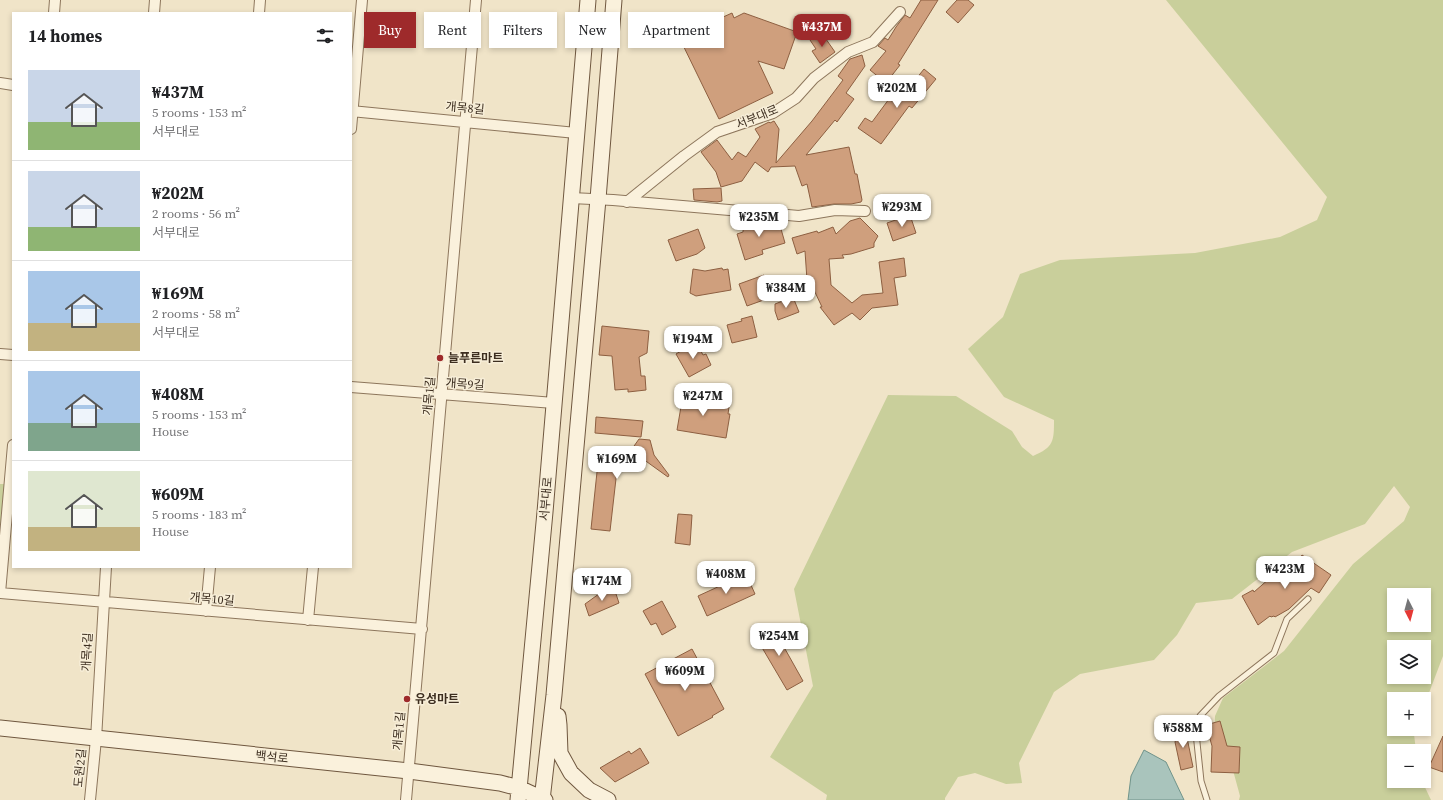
<!DOCTYPE html>
<meta charset="utf-8">
<style>
:root{--surface:#fff;--page:#f2f2f2;--text:#202124;--muted:#757577;--line:#e0e0e0;--accent:#9e2a2b}
body{margin:0;font-family:"Source Serif 4","Noto Sans KR",serif;background:var(--page);color:var(--text);height:100vh;display:flex;flex-direction:column;font-size:15px;white-space:nowrap}
*{box-sizing:border-box;margin:0}
p{font-size:13px;color:var(--muted)}
.icon{flex:none;width:22px;height:22px;fill:none;stroke:currentColor;stroke-width:2;stroke-linecap:round;stroke-linejoin:round}
.map{position:relative;flex:1;overflow:hidden}
.drawer{position:absolute;left:12px;top:12px;width:340px;height:556px;display:flex;flex-direction:column;background:var(--surface);border-radius:0px;box-shadow:0 2px 6px #0003}
.drawer>*{flex:none}
.banner{position:absolute;left:364px;top:12px;width:380px;height:36px;display:flex;gap:8px}
.needle{width:26px;rotate:174deg}
.fabs{position:absolute;left:1387px;top:588px;display:grid;gap:8px}
.fabs a{display:grid;place-items:center;width:44px;height:44px;border-radius:0px;background:var(--surface);box-shadow:0 2px 6px #0003;font-size:20px}
.price{position:absolute;translate:-50% -34px;padding:0 9px;border-radius:8px;background:#fff;color:#222;font-size:13px;line-height:26px;filter:drop-shadow(0 1px 2px #0008)}
.price::after{content:'';position:absolute;left:50%;top:24px;width:12px;height:9px;margin-left:-6px;background:inherit;clip-path:polygon(0 0,100% 0,50% 100%)}
.price.selected{background:var(--accent);color:#fff}
ul{padding:0;list-style:none}
li{display:flex;align-items:center;gap:12px;height:100px;padding:0 16px}
li+li{border-top:1px solid var(--line)}
li span{display:grid;place-items:center;flex:none;width:112px;height:80px;border-radius:0px;color:#555}
li>.icon{margin-inline-start:auto}
span .icon{width:48px;height:48px;fill:#fffc;stroke-width:1}
li b{font-size:17px}
h2{display:flex;justify-content:space-between;align-items:center;height:48px;padding:0 16px;font-size:17px}
.tag{padding:0 14px;border-radius:0px;background:var(--surface);box-shadow:0 2px 6px #0003;font-size:14px;line-height:36px}
.tag.selected{background:var(--accent);color:#fff}
.map>svg:first-child{display:block}
</style>
<div class="map">
<svg width="1443" height="800" viewBox="0 0 1443 800">
<rect width="100%" height="100%" fill="#f0e4c8"/>
<!-- green -->
<path fill="#c9cf9b" fill-rule="evenodd" d="M1166,0H1443V656L1424,706V699H1394V729H1415L1414,734L1416,751H1394V781H1422L1431,800H1239L1240,796L1231,763L1214,738L1215,716L1223,698L1284,651L1353,564L1404,521L1410,507L1394,486L1365,524L1292,552L1232,599L1196,603L1177,635L1154,660L1080,674L1054,692L1019,763L1022,783L1006,784L975,773L958,777L945,798V800H826L827,795L770,757L813,686L794,589L888,395L956,396L1012,431L1022,447L1033,456C1054,447 1054,441 1054,420L1004,397L968,349L1003,317L1020,274L1060,260L1195,253L1280,237L1317,220L1327,197ZM1394,595H1424V625H1394ZM1394,647H1424V677H1394Z
M0,484H7L0,552Z"/>
<!-- water -->
<path fill="#a9c4bc" stroke="#6f938a" d="M1144,750L1166,762L1184,800H1128L1131,776Z"/>
<!-- building -->
<path fill="#cf9f7d" stroke="#8d5f41" d="M921,0H938L898,64L900,65L886,83L870,70L886,51L878,46L885,38L888,40L896,27L905,15L910,18Z
M957,0H968L974,5L958,23L946,12Z
M732,13L734,18L744,13L797,32L784,69L758,61L773,93L719,119L679,37Z
M821,32L835,52L820,63L812,51L816,49L810,40Z
M862,55L865,66L846,93L854,99L837,122L835,120L806,155L849,147L855,174H857L862,200L861,202L851,204H834L812,207L807,184L802,186L795,166L771,167L768,172L755,162L742,181L721,187L716,172L701,152L717,140L732,160L738,152L746,157L760,137L755,129L769,122L770,123L774,121L779,129L776,163L812,121L843,80L838,76L850,59Z
M924,69L936,79L912,108L909,106L881,144L858,128L865,118L872,122L889,99L896,104Z
M721,188L722,201L717,202L694,200L693,189Z
M910,215L916,233L893,241L887,223Z
M744,218L756,219L755,228L779,222L785,243L762,250L763,254L745,260L737,234L743,232Z
M860,218L878,236L874,243V247L851,254L842,255L844,258L829,259L831,285L852,303L862,295L883,293L879,262L904,258L906,276L894,278L898,305L872,308L860,320L852,313L834,325L820,307H822L814,290L809,291L803,281L807,280L805,251L797,254L792,238L817,231L818,233L833,227L836,234L850,221Z
M698,229L705,248L697,254L676,261L668,240Z
M722,268L723,270L728,269L731,290L696,296L690,293L693,269L705,271Z
M764,275L772,297L747,306L739,284Z
M793,297L799,312L778,320L775,311V304Z
M752,316L757,337L732,343L727,325L742,321L741,319Z
M602,326L649,331L647,353L639,357L641,376H645L646,390L628,392V389L615,390L612,356L599,355Z
M696,342L703,355L706,354L711,365L689,377L676,354Z
M683,395L710,399L709,404L729,407L728,414H730L726,438L677,430Z
M596,417L643,421L641,437L595,433Z
M639,439L650,440L654,455L669,475L668,477L636,454L634,471L617,470L610,531L591,529L599,453L627,456Z
M678,514L692,515L690,545L675,543Z
M1302,555L1331,575L1319,593L1311,588L1289,609L1275,617L1274,616L1271,617L1270,616L1258,625L1242,596L1253,590L1254,592L1278,571L1286,580Z
M746,574L755,594L707,616L698,596Z
M614,588L619,603L589,616L585,604L603,591Z
M662,601L676,627L662,635L656,623L651,625L643,611Z
M771,624L803,681L787,690L754,634Z
M692,649L724,709L712,716L713,717L678,736L645,674Z
M1183,718L1193,767L1181,770L1175,742Z
M1220,721L1227,746L1240,747L1239,773L1211,772L1212,746L1206,725Z
M1443,736V772L1429,767Z
M640,748L649,763L615,782L600,768L629,751L631,754Z"/>
<g fill="none" stroke-linecap="round" stroke-linejoin="round">
<defs>
<path id="lane" d="M1207,800L1201,781L1196,733L1200,716L1219,696L1274,653L1287,619L1308,599"/>
<path id="street" d="M54,13L55,0
M154,13L155,0
M259,13L260,0
M0,83L13,85
M351,111L576,133
M351,129L362,0
M571,198L613,200L799,216L835,210L865,211
M627,202L684,156L717,132L773,113L796,98L814,78L848,52L873,42L900,12
M0,354L13,355
M351,387L554,403
M0,593L422,629
M0,593L13,445
M206,611L210,567
M308,620L313,567
M90,800L96,739L106,567
M406,800L476,0"/>
<path id="secondary" d="M558,716L559,725L560,753L571,773L589,790L608,800
M0,728L409,771L500,783L519,788L545,800
M518,800L545,512L588,0
M542,800L554,695L598,199L614,0"/>
</defs>
<!-- lane casing -->
<use href="#lane" stroke="#8d765c" stroke-width="7"/>
<!-- street casing -->
<use href="#street" stroke="#8d765c" stroke-width="12"/>
<!-- secondary casing -->
<use href="#secondary" stroke="#6f573f" stroke-width="17"/>
<!-- lane -->
<use href="#lane" stroke="#faf1dc" stroke-width="5"/>
<!-- street -->
<use href="#street" stroke="#faf1dc" stroke-width="10"/>
<!-- secondary -->
<use href="#secondary" stroke="#faf1dc" stroke-width="15"/>
</g>
<!-- markers -->
<g fill="#9e2a2b" stroke="#f7eed8" stroke-width="1.5">
<circle cx="440" cy="358" r="4"/>
<circle cx="407" cy="699" r="4"/>
</g>
<g text-anchor="middle" stroke-width="3" stroke-linejoin="round" paint-order="stroke">
<!-- street labels -->
<g font-size="12" fill="#3d2e20" stroke="#f7eed8">
<text transform="translate(465 108) rotate(5)" y="4">개목8길</text>
<text transform="translate(757 117) rotate(-22)" y="4">서부대로</text>
<text transform="translate(465 384) rotate(4)" y="4">개목9길</text>
<text transform="translate(429 396) rotate(-85)" y="4">개목1길</text>
<text transform="translate(546 499) rotate(-85)" y="4">서부대로</text>
<text transform="translate(212 599) rotate(5)" y="4">개목10길</text>
<text transform="translate(87 652) rotate(-87)" y="4">개목4길</text>
<text transform="translate(399 731) rotate(-85)" y="4">개목1길</text>
<text transform="translate(272 757) rotate(6)" y="4">백석로</text>
<text transform="translate(80 768) rotate(-85)" y="4">도원2길</text>
</g>
<!-- poi labels -->
<g font-size="12" font-weight="bold" fill="#3d2e20" stroke="#f7eed8" text-anchor="start">
<text x="448" y="362">늘푸른마트</text>
<text x="415" y="703">유성마트</text>
</g>
</g>
</svg>
<div class="fabs">
<a><svg class="needle" viewBox="-14 -14 28 28"><path d="M0-13l5 13h-10z" fill="#e53935"/><path d="M0 13l5-13h-10z" fill="#757577"/></svg></a>
<a><svg class="icon" aria-label="layers" viewBox="0 0 24 24"><path d="M12 4l9 5-9 5-9-5zM3 14l9 5 9-5"/></svg></a>
<a>+</a>
<a>−</a>
</div>
<b class="price selected" style="left:822px;top:48px">₩437M</b>
<b class="price" style="left:897px;top:109px">₩202M</b>
<b class="price" style="left:902px;top:228px">₩293M</b>
<b class="price" style="left:759px;top:238px">₩235M</b>
<b class="price" style="left:786px;top:309px">₩384M</b>
<b class="price" style="left:693px;top:360px">₩194M</b>
<b class="price" style="left:703px;top:417px">₩247M</b>
<b class="price" style="left:617px;top:480px">₩169M</b>
<b class="price" style="left:1285px;top:590px">₩423M</b>
<b class="price" style="left:726px;top:595px">₩408M</b>
<b class="price" style="left:602px;top:602px">₩174M</b>
<b class="price" style="left:779px;top:657px">₩254M</b>
<b class="price" style="left:685px;top:692px">₩609M</b>
<b class="price" style="left:1183px;top:749px">₩588M</b>
<div class="banner">
<a class="tag selected">Buy</a>
<a class="tag">Rent</a>
<a class="tag">Filters</a>
<a class="tag">New</a>
<a class="tag">Apartment</a>
</div>
<section class="drawer">
<h2>14 homes<svg class="icon" aria-label="filters" viewBox="0 0 24 24"><path d="M4 7h16M4 17h16"/><circle cx="9" cy="7" r="2"/><circle cx="15" cy="17" r="2"/></svg></h2>
<ul>
<li><span style="background:linear-gradient(#c9d6e8 65%,#8fb573 0)"><svg class="icon" aria-label="home" viewBox="0 0 24 24"><path d="M3 11l9-7 9 7M6 9v11h12V9"/></svg></span><div><b>₩437M</b><p>5 rooms · 153 m²</p><p>서부대로</p></div></li>
<li><span style="background:linear-gradient(#c9d6e8 70%,#8fb573 0)"><svg class="icon" aria-label="home" viewBox="0 0 24 24"><path d="M3 11l9-7 9 7M6 9v11h12V9"/></svg></span><div><b>₩202M</b><p>2 rooms · 56 m²</p><p>서부대로</p></div></li>
<li><span style="background:linear-gradient(#a9c7e8 65%,#c2b280 0)"><svg class="icon" aria-label="home" viewBox="0 0 24 24"><path d="M3 11l9-7 9 7M6 9v11h12V9"/></svg></span><div><b>₩169M</b><p>2 rooms · 58 m²</p><p>서부대로</p></div></li>
<li><span style="background:linear-gradient(#a9c7e8 65%,#7fa58c 0)"><svg class="icon" aria-label="home" viewBox="0 0 24 24"><path d="M3 11l9-7 9 7M6 9v11h12V9"/></svg></span><div><b>₩408M</b><p>5 rooms · 153 m²</p><p>House</p></div></li>
<li><span style="background:linear-gradient(#dfe7d0 70%,#c2b280 0)"><svg class="icon" aria-label="home" viewBox="0 0 24 24"><path d="M3 11l9-7 9 7M6 9v11h12V9"/></svg></span><div><b>₩609M</b><p>5 rooms · 183 m²</p><p>House</p></div></li>
</ul>
</section>
</div>
